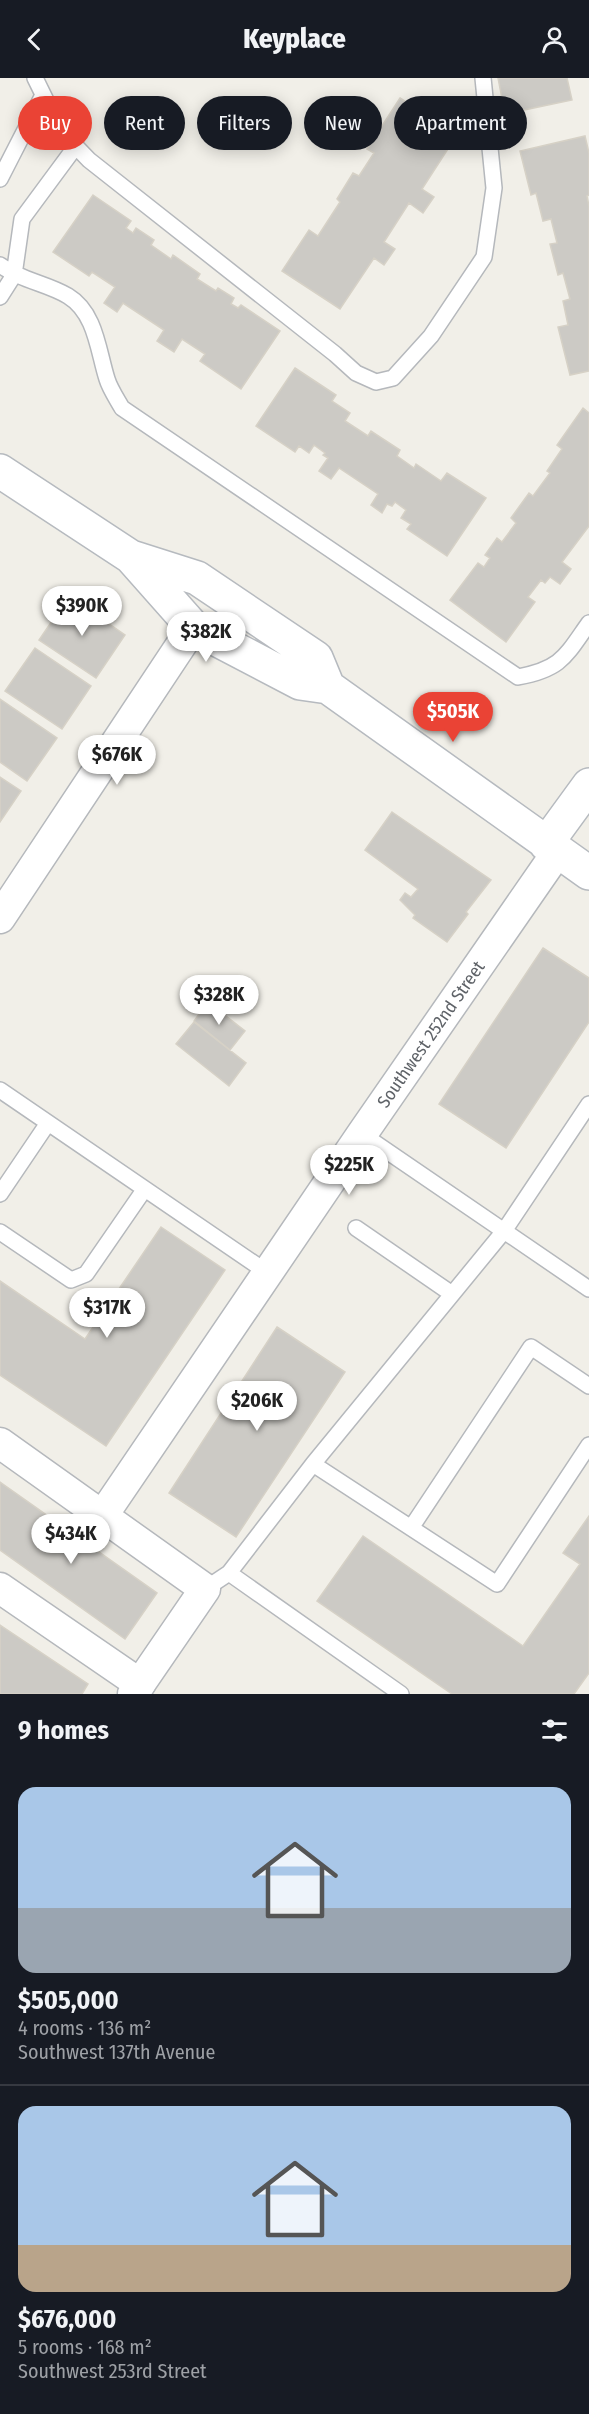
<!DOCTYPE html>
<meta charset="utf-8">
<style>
:root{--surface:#171b24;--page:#242831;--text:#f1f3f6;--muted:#9ea1a6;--line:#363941;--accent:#ea4335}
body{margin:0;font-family:"Fira Sans Condensed",sans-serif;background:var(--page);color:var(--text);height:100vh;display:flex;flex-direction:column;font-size:22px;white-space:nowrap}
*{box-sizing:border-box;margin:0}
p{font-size:20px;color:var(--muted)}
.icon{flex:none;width:33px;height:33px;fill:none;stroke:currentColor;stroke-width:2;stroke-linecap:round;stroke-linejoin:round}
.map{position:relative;height:1616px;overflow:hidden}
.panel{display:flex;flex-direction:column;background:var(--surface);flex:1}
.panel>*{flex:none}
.banner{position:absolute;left:18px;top:18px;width:554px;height:54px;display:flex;gap:12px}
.price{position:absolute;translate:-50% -51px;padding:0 14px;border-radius:21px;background:#fff;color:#222;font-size:20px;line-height:39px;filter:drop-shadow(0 2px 3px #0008)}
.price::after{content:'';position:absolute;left:50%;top:36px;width:18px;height:14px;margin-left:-9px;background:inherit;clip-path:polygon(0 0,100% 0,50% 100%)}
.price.selected{background:var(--accent);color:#fff}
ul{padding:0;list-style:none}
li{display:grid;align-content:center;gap:12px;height:318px;padding:0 18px}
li+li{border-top:2px solid var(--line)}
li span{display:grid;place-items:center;height:186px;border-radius:18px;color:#555}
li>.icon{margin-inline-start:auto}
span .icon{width:108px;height:108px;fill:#fffc;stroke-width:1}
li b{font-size:26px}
h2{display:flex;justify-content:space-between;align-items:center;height:72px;padding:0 18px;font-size:26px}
.chip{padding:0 21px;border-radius:27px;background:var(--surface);box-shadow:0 3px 15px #0003;font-size:21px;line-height:54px}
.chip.selected{background:var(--accent);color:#fff}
header{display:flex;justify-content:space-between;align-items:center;height:78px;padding:0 18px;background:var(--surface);font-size:27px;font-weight:800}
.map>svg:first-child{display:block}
</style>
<header><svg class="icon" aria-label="back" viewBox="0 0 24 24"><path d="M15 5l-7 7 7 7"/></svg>Keyplace<svg class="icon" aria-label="person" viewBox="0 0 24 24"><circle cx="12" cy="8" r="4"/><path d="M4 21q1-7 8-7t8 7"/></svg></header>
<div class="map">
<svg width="589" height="1616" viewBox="0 0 589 1616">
<rect width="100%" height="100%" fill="#f1efe8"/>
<!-- building -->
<path fill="#cccac5" stroke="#d6d1c6" stroke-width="1.5" d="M498,0H567L572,22L505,36Z
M400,20L457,57L422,111L434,119L423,135L409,125L384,164L395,171L384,187L374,180L340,231L282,193L309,152L318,158L340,124L337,121L353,95L359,98L374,75L367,71Z
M585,58L589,75V117L587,118L589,128V293L570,297L558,249L568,247L563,223L570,221L563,195L558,197L550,166L557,165L551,141L543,143L536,115L531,117L520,73Z
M93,117L131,143L126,150L133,155L136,150L154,162L151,167L171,181L173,177L200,196L197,201L216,213L218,210L234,220L231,226L238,230L241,227L280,253L241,311L200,283L205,276L182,261L174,274L157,263L164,252L123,225L117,234L104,225L115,209L92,194L89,198L53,174Z
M295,290L336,317L332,323L350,335L345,343L368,358L371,353L400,372L397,378L414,390L416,386L441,403L447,395L486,420L447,478L407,451L411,446L401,440L406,432L395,424L392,428L387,426L382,435L371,427L378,416L339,390L331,401L319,393L328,380L323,377L325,375L314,367L309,375L299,368L295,374L256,348Z
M583,330L589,335V448L562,484L571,491L560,506L550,499L545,505L541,502L528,519L535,524L506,564L450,522L478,485L484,489L490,480L485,477L497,460L502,464L516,445L511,440L529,415L533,418L550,395L547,393L562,371L557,367Z
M69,518L125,557L96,600L39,562Z
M35,570L91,608L62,651L5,613Z
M0,621L57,660L27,703L0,684Z
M0,699L21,713L0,744Z
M392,734L491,802L466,834L468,836L447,864L413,840L415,837L400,822L405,815L411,819L418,811L365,772Z
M543,870L589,900V944L506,1070L439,1026Z
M208,924L245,953L230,972L194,943Z
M194,944L246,985L229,1008L176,966Z
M161,1149L225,1192L106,1368L0,1297V1203L85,1261Z
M277,1249L345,1294L236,1459L169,1415Z
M0,1404L157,1515L125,1561L0,1472Z
M589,1438V1595L574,1616H452L317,1523L363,1458L523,1568L580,1486L563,1475Z
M0,1547L88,1606L82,1616H0Z"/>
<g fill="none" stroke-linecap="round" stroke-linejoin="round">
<defs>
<path id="lane" d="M35,0L61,53L89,82L335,276L356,295L376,304L393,300L431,258L484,179L494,110L483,0
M0,101L43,17
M0,187C22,203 46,205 68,218C96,235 98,273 107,301C110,311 117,321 122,330L518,599C561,591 565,579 589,545
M0,219L14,197L22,141L76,68
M0,1012L268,1195
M362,1056L589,1211
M0,1116L48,1045
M356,1150L452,1216
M0,1154L71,1202L86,1196L144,1112
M313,1386L497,1506L589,1367
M411,1450L531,1269L589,1308
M229,1495L401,1616
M205,1511L229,1495L313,1386L504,1153L589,1026"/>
<g id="street">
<path d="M0,840L193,549"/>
<path d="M0,1365L205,1511L133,1616"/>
<path id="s1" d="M103,1437L362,1056L558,773"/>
<path d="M0,1510L140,1606"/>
</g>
<path id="secondary" d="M0,393L131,479L197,500L316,580L328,609
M131,479L193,549L300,605L328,609L589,795
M546,766L589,707"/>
</defs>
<!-- lane casing -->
<use href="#lane" stroke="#b5b8bc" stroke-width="18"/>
<!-- street casing -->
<use href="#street" stroke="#b5b8bc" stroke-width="33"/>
<!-- secondary casing -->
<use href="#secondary" stroke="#b6babf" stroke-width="36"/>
<!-- lane -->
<use href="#lane" stroke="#fff" stroke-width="15"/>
<!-- street -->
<use href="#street" stroke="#fff" stroke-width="30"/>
<!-- secondary -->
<use href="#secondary" stroke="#fff" stroke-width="33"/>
</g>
<g text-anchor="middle" stroke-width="4.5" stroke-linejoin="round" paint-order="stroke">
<!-- street labels -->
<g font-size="18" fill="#5f6368" stroke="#fff">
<text dy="6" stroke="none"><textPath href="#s1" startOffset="582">Southwest 252nd Street</textPath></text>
</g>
</g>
</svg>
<b class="price" style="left:82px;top:559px">$390K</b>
<b class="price" style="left:206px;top:585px">$382K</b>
<b class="price selected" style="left:453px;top:665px">$505K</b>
<b class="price" style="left:117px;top:708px">$676K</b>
<b class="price" style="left:219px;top:948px">$328K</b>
<b class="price" style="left:349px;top:1118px">$225K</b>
<b class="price" style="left:107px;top:1261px">$317K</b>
<b class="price" style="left:257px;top:1354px">$206K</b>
<b class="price" style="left:71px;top:1487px">$434K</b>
<div class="banner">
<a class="chip selected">Buy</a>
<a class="chip">Rent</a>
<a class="chip">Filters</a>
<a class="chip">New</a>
<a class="chip">Apartment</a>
</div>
</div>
<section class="panel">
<h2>9 homes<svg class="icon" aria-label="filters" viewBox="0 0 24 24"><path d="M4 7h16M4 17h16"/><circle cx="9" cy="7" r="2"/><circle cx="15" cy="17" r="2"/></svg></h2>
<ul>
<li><span style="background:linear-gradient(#a9c7e8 65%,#9aa5b1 0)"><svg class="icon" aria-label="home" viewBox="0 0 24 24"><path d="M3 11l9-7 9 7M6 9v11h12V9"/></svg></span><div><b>$505,000</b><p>4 rooms · 136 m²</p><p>Southwest 137th Avenue</p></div></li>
<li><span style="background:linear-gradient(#a9c7e8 75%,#b9a48a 0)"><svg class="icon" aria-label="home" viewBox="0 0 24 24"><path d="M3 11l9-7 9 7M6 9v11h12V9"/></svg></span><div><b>$676,000</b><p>5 rooms · 168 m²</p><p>Southwest 253rd Street</p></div></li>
</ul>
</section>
